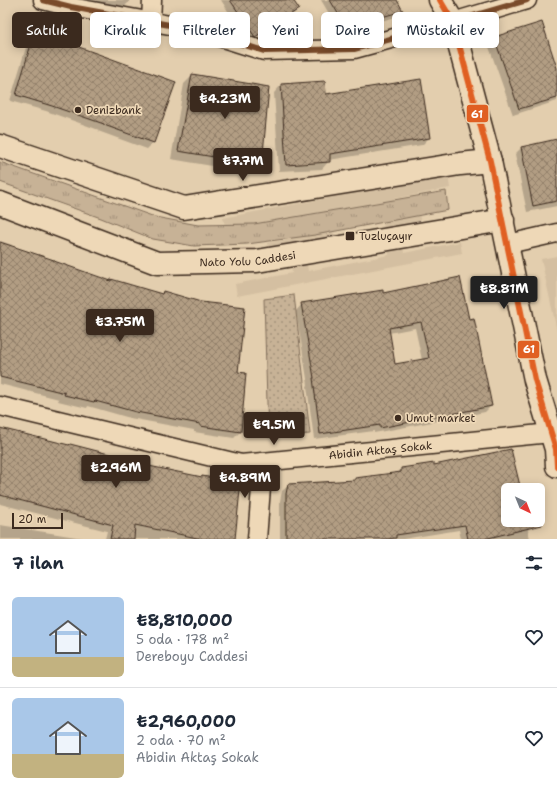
<!DOCTYPE html>
<html lang="tr">
<meta charset="utf-8">
<style>
:root{--surface:#fff;--page:#f2f2f3;--text:#1f2937;--muted:#747a83;--line:#e0e1e3;--accent:#3b2a1e}
body{margin:0;font-family:"Shantell Sans",sans-serif;background:var(--page);color:var(--text);height:100vh;display:flex;flex-direction:column;font-size:15px;white-space:nowrap}
*{box-sizing:border-box;margin:0}
p{font-size:13px;color:var(--muted)}
.icon{flex:none;width:22px;height:22px;fill:none;stroke:currentColor;stroke-width:2;stroke-linecap:round;stroke-linejoin:round}
.map{position:relative;height:539px;overflow:hidden}
.details{display:flex;flex-direction:column;background:var(--surface);flex:1}
.details>*{flex:none}
.guide{position:absolute;left:12px;top:12px;width:533px;height:36px;display:flex;gap:8px}
.needle{width:26px;rotate:137deg}
.buttons{position:absolute;left:501px;top:483px;display:grid;gap:8px}
.buttons a{display:grid;place-items:center;width:44px;height:44px;border-radius:6px;background:var(--surface);box-shadow:0 2px 10px #0003;font-size:20px}
.scale{position:absolute;left:12px;bottom:10px;width:51px;box-sizing:border-box;padding-left:4px;border:2px solid #3b2a1e;border-top:0;font-size:11px;line-height:14px;white-space:nowrap;color:#3b2a1e;-webkit-text-stroke:3px #eed8b7;paint-order:stroke}
.price{position:absolute;translate:-50% -34px;padding:0 9px;border-radius:4px;background:var(--accent);color:#fff;font-size:13px;line-height:26px;filter:drop-shadow(0 1px 2px #0008)}
.price::after{content:'';position:absolute;left:50%;top:24px;width:12px;height:9px;margin-left:-6px;background:inherit;clip-path:polygon(0 0,100% 0,50% 100%)}
.price.on{background:#222;color:#fff}
ul{padding:0;list-style:none}
li{display:flex;align-items:center;gap:12px;height:100px;padding:0 12px}
li+li{border-top:1px solid var(--line)}
li span{display:grid;place-items:center;flex:none;width:112px;height:80px;border-radius:6px;color:#555}
li>.icon{margin-inline-start:auto}
span .icon{width:48px;height:48px;fill:#fffc;stroke-width:1}
li b{font-size:17px}
h2{display:flex;justify-content:space-between;align-items:center;height:48px;padding:0 12px;font-size:17px}
.pill{padding:0 14px;border-radius:6px;background:var(--surface);box-shadow:0 2px 10px #0003;font-size:14px;line-height:36px}
.pill.on{background:var(--accent);color:#fff}
.map>svg:first-child{display:block}
</style>
<div class="map">
<svg width="557" height="539" viewBox="0 0 557 539">
<defs>
<pattern id="grass-tufts" width="24" height="20" patternUnits="userSpaceOnUse"><rect width="24" height="20" fill="#c7b296"/><path d="M3 7l-1-3M5 7V3M7 7l1-3M15 17l-1-3M17 17v-4M19 17l1-3" fill="none" stroke="#a3917a"/></pattern>
<pattern id="park-dots" width="8" height="8" patternUnits="userSpaceOnUse"><rect width="8" height="8" fill="#c7b296"/><path d="M2 2h.1M6 6h.1" fill="none" stroke="#a3917a" stroke-width="1.8" stroke-linecap="round"/></pattern>
<pattern id="building-cross-hatch" width="8" height="8" patternUnits="userSpaceOnUse"><rect width="8" height="8" fill="#b29d83"/><path d="M0 0l8 8M0 8l8-8" fill="none" stroke="#92806b"/></pattern>
</defs>
<rect width="100%" height="100%" fill="#e3ceae"/>
<filter id="ink" filterUnits="userSpaceOnUse"><feTurbulence type="fractalNoise" baseFrequency=".025" numOctaves="2"/><feDisplacementMap in="SourceGraphic" scale="8" xChannelSelector="R" yChannelSelector="G"/><feConvolveMatrix kernelMatrix="1 2 1 2 8 2 1 2 1" color-interpolation-filters="sRGB"/></filter>
<g filter="url(#ink)">
<!-- built -->
<path fill="#d4bfa1" fill-rule="evenodd" d="M448,175L450,188L394,199L398,217L419,213L422,230L401,234L404,253L460,242L462,253L237,296L235,284L292,273L289,256L271,260L268,243L286,240L282,220L226,230L223,218ZM379,202L389,255L308,271L305,253L338,239L336,235L330,230L299,217Z
M557,256V331L541,259Z"/>
<!-- grass -->
<path fill="url(#grass-tufts)" stroke="#816e5a" d="M0,162L155,217L198,225L254,224L446,191L448,210L315,235L247,244L194,246L153,239L101,218L0,182Z"/>
<!-- park -->
<path fill="url(#park-dots)" stroke="#816e5a" d="M294,295L310,434L268,437L264,299Z"/>
<!-- shadow -->
<path fill="#0003" fill-rule="evenodd" d="M90,0H129V2L123,8Z
M221,0H292L298,9L292,15L248,43Z
M321,0H395L402,11L396,17L340,32Z
M36,28L64,43L175,83L153,143L147,149L98,131L99,130L46,111L10,101L30,34Z
M495,38L557,72V101L513,115L488,44Z
M192,76L261,165L253,173L171,159L184,84Z
M281,85L325,95L429,138L422,145L329,160V161L322,169L279,171L274,93Z
M557,140V206L527,212L515,154L521,148Z
M0,241L12,245L11,247L110,282L112,280L161,294L163,292L237,373L240,432L234,438L194,432V430L130,418L88,406L87,408L58,401L59,399L0,384Z
M382,294L468,321L473,319L491,406L485,412L374,433V431L314,439L307,386L308,385L296,311L302,304ZM415,328L422,360L394,365L389,333Z
M0,429L143,466L234,539H105L107,531L0,504Z
M433,466L519,490H508V520H526L530,539H461L459,530L403,539H280V501L282,491L289,485L352,481L355,479L397,474L401,469Z
M0,525L89,539H0Z"/>
<!-- building -->
<path fill="url(#building-cross-hatch)" stroke="#3b2a1e" fill-rule="evenodd" d="M230,0H293L299,9L255,37Z
M330,0H397L403,11L346,27Z
M542,22L557,68V98L519,109L494,37Z
M36,27L67,36L65,42L176,82L154,143L104,125V124L52,106L16,95Z
M192,74L269,87L262,165L178,151Z
M421,79L430,138L330,154V162L286,165L281,84L325,81L326,94Z
M557,139V201L533,206L521,147Z
M0,242L54,260V261L111,281V279L162,294L163,291L201,302L245,307L238,372L246,373L241,432L200,426V424L136,412L95,401L94,402L64,395L65,393L0,377Z
M460,277L469,319L474,318L492,406L380,428V425L320,434L313,378H314L301,303L383,290V293ZM421,322L429,358L395,364L389,328Z
M0,428L69,445L70,444L109,454L145,462L144,465L202,477V476L231,481L240,490L235,539H202L135,525L134,539H110L113,525L0,495Z
M511,449L521,490H508V520H541L542,525L484,539H468L465,525L396,535V538L386,539H286V494L288,484L355,480V478L401,472V468L434,463V465Z"/>
<g fill="none" stroke-linecap="round" stroke-linejoin="round">
<defs>
<g id="minor">
<path d="M43,0L71,7L197,30L264,51L354,49L453,22L527,0"/>
<path d="M151,22L152,0"/>
<path d="M508,244L557,233"/>
<path id="s1" d="M0,406L241,464L551,433"/>
<path d="M257,539L263,462"/>
</g>
<path id="tertiary" d="M440,0L453,22L490,161"/>
<g id="secondary">
<path d="M0,146L184,208L460,164L490,161L535,380L556,449L557,466"/>
<path id="s2" d="M0,203L157,263L257,261L503,220"/>
</g>
</defs>
<!-- minor casing -->
<use href="#minor" stroke="#3b2a1e" stroke-width="21"/>
<!-- tertiary casing -->
<use href="#tertiary" stroke="#3b2a1e" stroke-width="25"/>
<!-- secondary casing -->
<use href="#secondary" stroke="#3b2a1e" stroke-width="25"/>
<!-- minor -->
<use href="#minor" stroke="#eed8b7" stroke-width="18"/>
<!-- tertiary -->
<use href="#tertiary" stroke="#eed8b7" stroke-width="22"/>
<!-- secondary -->
<use href="#secondary" stroke="#eed8b7" stroke-width="22"/>
<defs>
<path id="bus-1" d="M43,0L71,7L197,30L264,51L354,49L453,22L527,0"/>
<path id="bus-2" d="M440,0L453,22L490,161L535,380L556,449L557,466"/>
</defs>
<!-- bus-1 casing -->
<use href="#bus-1" stroke="#eed8b7" stroke-width="9"/>
<!-- bus-2 casing -->
<use href="#bus-2" stroke="#eed8b7" stroke-width="9"/>
<!-- bus-1 -->
<use href="#bus-1" stroke="#7a4b2a" stroke-width="6"/>
<!-- bus-2 -->
<use href="#bus-2" stroke="#e05f22" stroke-width="6"/>
</g>
</g>
<!-- markers -->
<g fill="#3b2a1e" stroke="#eed8b7" stroke-width="1.5">
<circle cx="78" cy="110" r="4"/>
<rect x="345" y="231" width="10" height="10" rx="2"/>
<circle cx="398" cy="418" r="4"/>
</g>
<g text-anchor="middle" stroke-width="3.5" stroke-linejoin="round" paint-order="stroke">
<!-- poi labels -->
<g font-size="11" fill="#3b2a1e" stroke="#eed8b7" text-anchor="start">
<text x="86" y="114">Denizbank</text>
<text x="359" y="240">Tuzluçayır</text>
<text x="406" y="422">Umut market</text>
</g>
<!-- street labels -->
<g font-size="11" fill="#3b2a1e" stroke="#eed8b7">
<text dy="4" stroke="none"><textPath href="#s2" startOffset="259">Nato Yolu Caddesi</textPath></text>
<text dy="4" stroke="none"><textPath href="#s1" startOffset="388">Abidin Aktaş Sokak</textPath></text>
</g>
</g>
<g stroke="#eed8b7" stroke-width="1.5">
<rect x="466" y="104" width="23" height="19" rx="4" fill="#e05f22"/>
<rect x="517" y="340" width="23" height="19" rx="4" fill="#e05f22"/>
</g>
<g font-size="11" text-anchor="middle" font-weight="bold" fill="#fff">
<text x="477" y="118">61</text>
<text x="529" y="353">61</text>
</g>
</svg>
<div class="buttons">
<a><svg class="needle" viewBox="-14 -14 28 28"><path d="M0-13l5 13h-10z" fill="#e53935"/><path d="M0 13l5-13h-10z" fill="#747a83"/></svg></a>
</div>
<div class="scale">20 m</div>
<b class="price" style="left:225px;top:120px">₺4.23M</b>
<b class="price" style="left:243px;top:182px">₺7.7M</b>
<b class="price on" style="left:504px;top:310px">₺8.81M</b>
<b class="price" style="left:120px;top:343px">₺3.75M</b>
<b class="price" style="left:274px;top:446px">₺9.5M</b>
<b class="price" style="left:116px;top:489px">₺2.96M</b>
<b class="price" style="left:245px;top:499px">₺4.89M</b>
<div class="guide">
<a class="pill on">Satılık</a>
<a class="pill">Kiralık</a>
<a class="pill">Filtreler</a>
<a class="pill">Yeni</a>
<a class="pill">Daire</a>
<a class="pill">Müstakil ev</a>
</div>
</div>
<section class="details">
<h2>7 ilan<svg class="icon" aria-label="filters" viewBox="0 0 24 24"><path d="M4 7h16M4 17h16"/><circle cx="9" cy="7" r="2"/><circle cx="15" cy="17" r="2"/></svg></h2>
<ul>
<li><span style="background:linear-gradient(#a9c7e8 75%,#c2b280 0)"><svg class="icon" aria-label="home" viewBox="0 0 24 24"><path d="M3 11l9-7 9 7M6 9v11h12V9"/></svg></span><div><b>₺8,810,000</b><p>5 oda · 178 m²</p><p>Dereboyu Caddesi</p></div><svg class="icon" aria-label="heart" viewBox="0 0 24 24"><path d="M12 20l-8-8c-3-5 5-10 8-4 3-6 11-1 8 4z"/></svg></li>
<li><span style="background:linear-gradient(#a9c7e8 70%,#c2b280 0)"><svg class="icon" aria-label="home" viewBox="0 0 24 24"><path d="M3 11l9-7 9 7M6 9v11h12V9"/></svg></span><div><b>₺2,960,000</b><p>2 oda · 70 m²</p><p>Abidin Aktaş Sokak</p></div><svg class="icon" aria-label="heart" viewBox="0 0 24 24"><path d="M12 20l-8-8c-3-5 5-10 8-4 3-6 11-1 8 4z"/></svg></li>
</ul>
</section>
